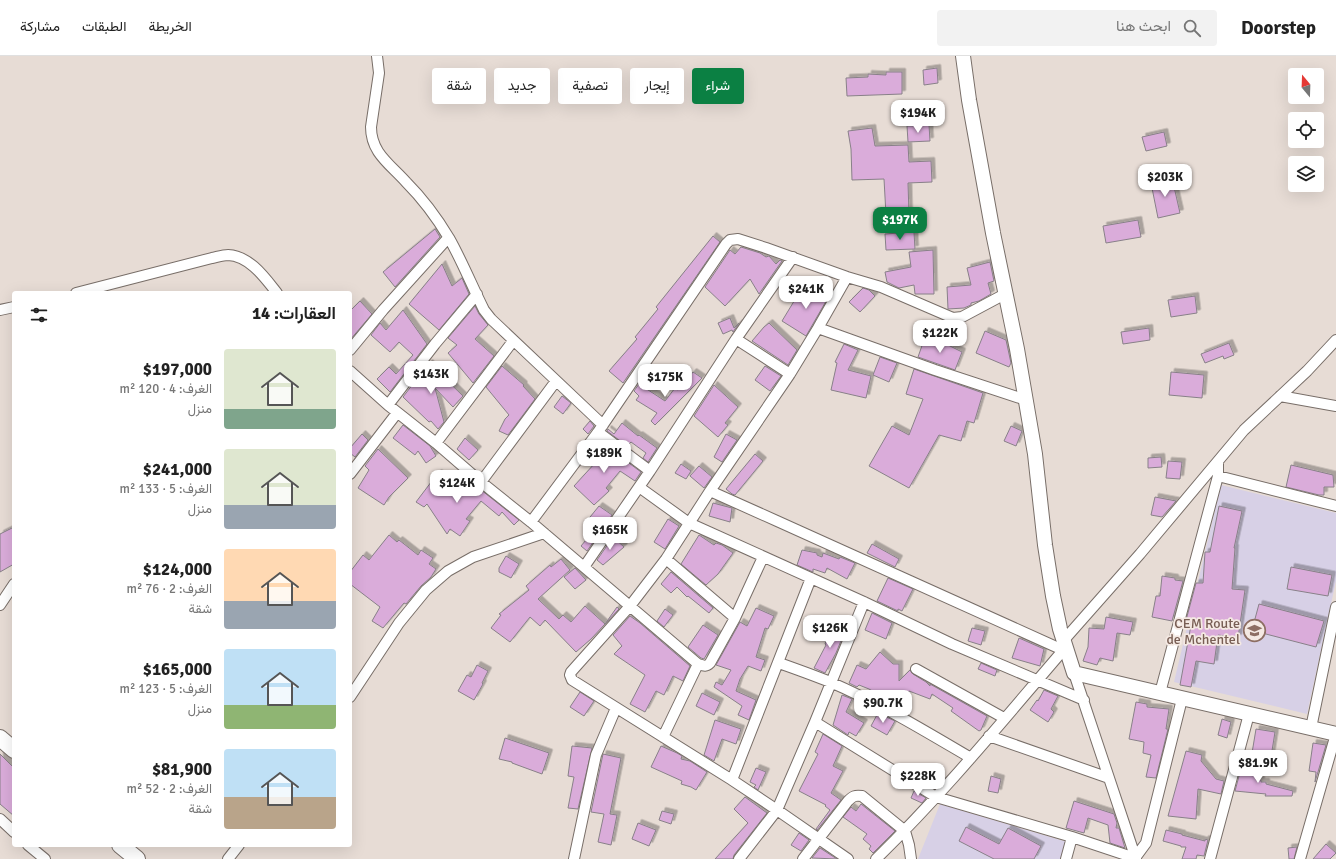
<!DOCTYPE html>
<html lang="ar">
<meta charset="utf-8">
<style>
:root{--surface:#fff;--page:#f2f2f2;--text:#222;--muted:#767676;--line:#e0e0e0;--accent:#0b8043}
body{margin:0;font-family:Signika,Vazirmatn,sans-serif;background:var(--page);color:var(--text);direction:rtl;height:100vh;display:flex;flex-direction:column;font-size:15px;white-space:nowrap}
*{box-sizing:border-box;margin:0}
p{font-size:13px;color:var(--muted)}
.icon{flex:none;width:22px;height:22px;fill:none;stroke:currentColor;stroke-width:2;stroke-linecap:round;stroke-linejoin:round}
.map{position:relative;flex:1;overflow:hidden;direction:ltr}
.details{position:absolute;left:12px;top:235px;width:340px;height:556px;display:flex;flex-direction:column;background:var(--surface);border-radius:4px;box-shadow:0 4px 16px #0002;direction:rtl}
.details>*{flex:none}
.hud{position:absolute;left:364px;top:12px;width:380px;height:36px;direction:rtl;display:flex;gap:8px}
.needle{width:26px;rotate:341deg}
.controls{position:absolute;left:1288px;top:12px;display:grid;gap:8px}
.controls a{display:grid;place-items:center;width:36px;height:36px;border-radius:4px;background:var(--surface);box-shadow:0 4px 16px #0002;font-size:20px}
.price{position:absolute;translate:-50% -34px;padding:0 9px;border-radius:8px;background:#fff;color:#222;font-size:13px;line-height:26px;filter:drop-shadow(0 1px 2px #0008)}
.price::after{content:'';position:absolute;left:50%;top:24px;width:12px;height:9px;margin-left:-6px;background:inherit;clip-path:polygon(0 0,100% 0,50% 100%)}
.price.selected{background:var(--accent);color:#fff}
ul{padding:0;list-style:none}
li{display:flex;align-items:center;gap:12px;height:100px;padding:0 16px}
li span{display:grid;place-items:center;flex:none;width:112px;height:80px;border-radius:4px;color:#555}
li>.icon{margin-inline-start:auto}
span .icon{width:48px;height:48px;fill:#fffc;stroke-width:1}
li b{font-size:17px}
h2{display:flex;justify-content:space-between;align-items:center;height:48px;padding:0 16px;font-size:17px}
.tag{padding:0 14px;border-radius:4px;background:var(--surface);box-shadow:0 4px 16px #0002;font-size:14px;line-height:36px}
.tag.selected{background:var(--accent);color:#fff}
header{display:flex;align-items:center;gap:24px;box-sizing:border-box;height:56px;padding:0 20px;background:var(--surface);border-bottom:1px solid var(--line)}
header strong{font-size:19px}
nav{display:flex;gap:22px;margin-inline-start:auto;font-size:14px}
.search{width:280px;height:36px;background:var(--page);display:flex;align-items:center;gap:10px;box-sizing:border-box;padding:0 14px;border-radius:4px;color:var(--muted);font-size:15px}
.map>svg:first-child{display:block}
</style>
<header>
<strong>Doorstep</strong>
<div class="search"><svg class="icon" aria-label="search" viewBox="0 0 24 24"><circle cx="10" cy="10" r="6"/><path d="M15 15l6 6"/></svg>ابحث هنا</div>
<nav><a>الخريطة</a><a>الطبقات</a><a>مشاركة</a></nav>
</header>
<div class="map">
<svg width="1336" height="803" viewBox="0 0 1336 803">
<defs>
<filter id="shadow"><feDropShadow dx="3.5" dy="-3.5" stdDeviation="0" flood-color="#0004"/></filter>
</defs>
<rect width="100%" height="100%" fill="#e7dcd5"/>
<!-- education -->
<path fill="#d7d0e6" d="M1221,429L1336,457V525L1307,658L1174,626Z
M940,748L1067,786L1062,803H918Z"/>
<!-- building -->
<path fill="#daacda" stroke="#888088" filter="url(#shadow)" d="M937,12L938,27L924,29L923,14Z
M886,16H902V38L847,40L846,22L868,21V18L886,19Z
M929,69L930,85L908,86L907,70Z
M872,72L875,90L908,89L909,106L931,105L932,126L908,127L909,158L886,159L884,123L852,124L851,93L848,75Z
M1164,76L1167,90L1146,95L1142,81Z
M1172,122L1180,157L1158,162L1151,127Z
M1138,164L1141,181L1106,187L1103,170Z
M435,173L440,181L395,231L383,216Z
M914,176L915,193L886,194L885,178Z
M713,180L720,186L623,327L609,315L637,283L635,281L658,253L656,251Z
M741,191L760,197L766,201L769,200L776,208L780,204L782,205L759,238L750,223L725,250L705,231L730,194L735,198Z
M933,194L934,238H915L914,229L899,232L887,226L885,216L911,211L909,196Z
M990,206L994,225L988,227L991,238L979,245L971,247V249L964,252L948,253L947,231L971,229L967,212Z
M442,208L452,230L462,222L469,238L439,274L409,248Z
M813,230L829,240L806,280L782,265L802,232L806,240Z
M863,232L869,234L875,240L860,256L849,246Z
M1195,240L1197,257L1171,261L1168,244Z
M360,245L372,258L350,284V255Z
M475,250L479,258L488,269L475,283L494,300L473,327L448,297L457,289L448,282Z
M403,254L427,288L390,336L377,323L389,311L396,318L413,299L399,286L390,296L371,279L380,267L386,274Z
M730,262L734,272L739,267L733,276L732,274L723,278L718,267Z
M769,267L797,294L788,309L752,285L764,271Z
M1149,272L1150,284L1123,288L1121,276Z
M985,275L1006,284L1011,307L1009,311L976,297Z
M925,281L940,287V285L962,296L955,314L918,301Z
M1229,287L1234,299L1224,303L1223,300L1205,307L1201,298Z
M844,288L858,294L848,314L871,320L866,342L831,334L837,307L835,306Z
M880,301L897,307L889,326L873,319Z
M429,307L463,340L453,351L435,332L444,366L438,373L431,365L429,366L403,341Z
M502,310L524,329L523,330L535,343L508,379L499,375L505,363L509,359L486,331Z
M765,310L781,320L770,335L755,324Z
M914,313L983,337L974,367L967,365L961,385L939,379L909,432L869,410L892,370L909,379L923,343L906,338Z
M693,316L702,322L655,369L651,365L657,357L636,344L639,340L634,335L639,328L665,345L675,332L678,334Z
M1171,316L1204,319L1202,342L1169,339Z
M714,329L738,351L725,367L728,369L718,381L694,360Z
M562,340L571,347L563,358L554,351Z
M590,365L594,370L588,378L583,373Z
M622,367L638,380L639,379L657,392L648,406L643,402L646,397L631,386L627,390L607,375L608,373L614,378Z
M403,369L430,390L436,400L426,407L418,395L415,399L393,382Z
M1011,370L1022,375L1016,390L1004,385Z
M362,378L368,384L355,401L350,397V392Z
M726,378L737,384L722,406L714,401Z
M465,382L478,394L469,404L457,393Z
M599,385L641,416L635,425L620,415L606,432L609,435L594,449L574,430L596,406L591,402L601,389L598,387Z
M378,393L408,422L389,441L384,449L358,432L369,414L365,410Z
M755,398L763,405L735,439L732,438L726,433Z
M1161,401L1162,411L1148,412V402Z
M1168,405L1182,406L1180,423L1166,422Z
M681,408L691,415L686,423L675,417Z
M1291,409L1333,419L1334,431H1324V439H1319L1286,431Z
M699,410L712,421L704,432L690,420Z
M438,417L464,437L471,426L519,464L514,469L502,456L499,460L481,445L466,463L470,465L460,480L450,473L447,478L427,448L424,451L416,446Z
M1155,441L1176,445L1162,461L1151,459Z
M713,447L732,452L730,466L709,460Z
M599,450L612,459L587,495L581,490L595,473L586,466Z
M1219,450L1242,455L1234,492H1235L1232,533L1245,534L1238,582L1218,579L1214,608L1196,605L1191,631L1180,629L1191,569L1185,568L1196,527H1203L1205,496H1210Z
M668,463L679,470L665,493L654,486Z
M14,471V508L0,516V478Z
M389,479L397,486L399,484L418,499L421,494L433,502L429,508L436,513L431,521L421,530L406,548L404,547L383,572L372,565L380,551L350,528V516L363,499L369,504Z
M699,479L714,489L716,487L722,489L733,497L718,518L706,529L681,508Z
M613,481L624,491L603,509L597,504Z
M872,488L899,503L895,511L867,497Z
M802,494L817,497V499L822,501L823,497L839,503L840,501L855,507L847,523L827,512L825,517L813,513V516L797,509Z
M506,500L519,508L511,522L499,516V512Z
M561,503L570,514L538,543L559,563L563,559L571,566L585,550L605,568L617,551L619,553L591,583L576,596L545,564L540,570L530,561L510,586L491,572L501,559L499,558L529,534L526,530L550,509L551,511Z
M1291,511L1332,519L1328,540L1287,533Z
M575,512L586,524L575,533L564,521Z
M671,516L713,552L709,557L688,540L687,541L677,531L671,537L661,528Z
M1162,520L1175,522V524L1183,525L1172,565L1152,561L1156,540H1160Z
M888,522L913,533L902,555L898,553V555L877,545Z
M1259,548L1324,565L1316,591L1262,577L1261,572L1252,574Z
M756,552L774,560L768,573L765,572L756,601L765,604L761,615L748,610L740,623L736,635L756,644L749,664L738,659L742,650L714,631L716,626L722,629L731,614L716,609L740,566L747,570Z
M665,553L673,559L664,571L657,565Z
M872,557L892,567L886,583L865,574Z
M630,560L640,567L690,610L683,625L673,620L664,639L656,635L645,656L630,648L645,619L614,598L622,590L613,579Z
M1106,561L1133,566L1130,579L1117,577L1113,605L1100,602L1097,609L1083,605L1088,591L1089,572L1104,573Z
M703,569L718,579L704,603L701,602L688,591Z
M832,570L845,575L836,597L825,617L814,612L826,589L825,588Z
M972,572L985,575L981,589L968,585Z
M1019,582L1044,593L1040,610L1012,602Z
M880,596L893,608H899V625L910,614L913,618L926,626L930,630V628L987,660L981,674L979,675L951,655L953,652L932,638L930,643L909,635L901,654L885,645L886,643L869,633L859,629L857,631L849,627L857,609L866,613Z
M981,607L997,614L995,620L978,613Z
M477,609L488,615L482,627L483,628L474,644L458,635L467,619L471,621Z
M1044,634L1058,640L1051,653L1054,656L1048,666L1030,654L1037,644L1038,645Z
M580,636L594,645L584,660L570,651Z
M702,637L720,646L714,659L696,650Z
M842,639L852,643L846,656L864,667L856,680L849,676L848,679L833,669Z
M1136,646L1147,648V651L1169,653L1166,673H1168L1156,722L1146,721L1151,699L1143,697L1144,686L1129,683Z
M878,657L895,665L887,679L871,670Z
M1222,663L1231,666L1227,682L1218,679Z
M715,664L741,673L736,688L722,683L714,705L704,699Z
M1256,673L1275,676L1271,701L1252,697Z
M823,678L842,690L833,710L843,715L831,737L841,744L817,774L816,773L830,754L825,750L826,749L799,735L818,698L815,696Z
M505,682L549,697L542,718L512,707V706L499,703Z
M1313,687L1326,689L1315,726L1316,716L1309,715Z
M572,690L592,692L578,753L568,752L574,721L568,720Z
M661,690L677,697L682,700L681,703L690,705L707,716L696,734L691,731L681,728L682,725L651,711Z
M1186,695L1202,699L1201,705L1216,723L1224,725L1221,738L1198,733L1196,763L1168,760Z
M0,698L14,712V760L0,748Z
M603,698L621,702L610,758L617,759L611,789L598,786L604,758L591,756Z
M1242,709L1258,714L1256,724H1261V726H1266V728L1293,735L1292,740H1265L1266,738L1235,735Z
M756,712L766,716L758,734L754,731L756,729L750,726Z
M991,720L1001,723L998,737L988,735Z
M914,735L926,742L922,747L911,742Z
M745,741L767,757L734,799L733,803H715L748,767L734,753Z
M1074,745L1114,758L1117,767L1116,772H1119L1125,792L1110,787L1108,769L1088,762L1084,777L1066,772Z
M861,748L895,775L873,797L869,793L871,790L863,783L867,778L843,761L851,751L856,755Z
M662,755L674,758L671,768L659,764Z
M638,767L656,774L649,790L632,783Z
M966,771L999,788L1008,772L1041,790L1034,803H994L959,785Z
M1166,774L1182,778V779L1205,785V783L1208,784L1204,800L1197,799L1196,803H1182L1186,791H1181V790L1163,785Z
M799,777L809,784L801,795L791,789Z
M1326,788L1336,797L1330,803H1313Z
M1297,791L1294,803H1289L1288,792Z
M820,792L837,803L812,802Z"/>
<g fill="none" stroke-linecap="round" stroke-linejoin="round">
<defs>
<path id="street" d="M377,0L379,17L371,71C371,97 390,108 406,126C422,142 437,162 449,182C462,205 472,230 484,254L491,263L603,369
M847,221L818,272L790,318L710,435L666,503L630,550L571,616L570,619L572,624L732,724L777,754L848,803
M76,237L212,202C217,201 223,199 228,199C250,200 265,222 277,237
M0,254L14,251
M818,272L935,314L1026,344
M736,283L790,318
M350,294L383,254L448,182
M350,315L388,349L436,387L481,426L531,466L698,608C704,610 706,611 710,607L735,562L763,501
M1280,340L1336,350
M388,349L435,288L477,238
M598,376L650,415
M436,387L513,285
M350,418L397,357
M1218,420L1336,450
M481,426L556,325
M639,431L689,467L864,546L952,588L1084,644
M710,435L777,465L1063,594
M531,466L598,376L726,188L730,184L738,183L766,192L847,221L881,231L953,262L962,261L1005,238
M666,503L735,562
M584,511L650,415L736,283L793,201
M0,549L14,528
M1064,584L1140,498L1244,374L1307,315L1336,284
M779,607C796,613 813,619 830,626C879,647 925,675 971,702
M916,613L1004,662
M1074,617L1136,803
M1160,637L1218,420V405
M350,641L399,567L426,534L448,515L473,501L544,477
M815,666L936,741L1072,781L1135,802L1146,787L1182,643
M1311,672L1336,551
M989,680L1109,722
M663,681L698,608
M732,724L811,522
M0,763L14,776
M28,789L45,803
M228,803L239,789
M574,803L596,699L616,652
M739,803L777,754L815,666L864,546
M803,803L848,745C853,740 855,739 862,740L905,775L909,789L911,803
M876,803C944,737 1004,663 1066,591
M1066,803L1072,781
M1210,803L1249,658
M1300,803L1336,678"/>
<path id="secondary" d="M963,0L969,44L993,177L1017,293L1035,398L1045,489L1053,540L1060,573L1074,617L1336,678"/>
<path id="primary" d="M0,682L14,694
M120,789L137,803"/>
</defs>
<!-- street casing -->
<use href="#street" stroke="#786e68" stroke-width="12"/>
<!-- secondary casing -->
<use href="#secondary" stroke="#786e68" stroke-width="16"/>
<!-- primary casing -->
<use href="#primary" stroke="#786e68" stroke-width="18"/>
<!-- street -->
<use href="#street" stroke="#fff" stroke-width="10"/>
<!-- secondary -->
<use href="#secondary" stroke="#fff" stroke-width="14"/>
<!-- primary -->
<use href="#primary" stroke="#fff" stroke-width="16"/>
</g>
<!-- icons -->
<defs>
<symbol id="school-ring" viewBox="-11 -11 22 22"><circle r="9.5" fill="#f4e9e3" stroke="#8d6e63" stroke-width="1.5"/><path d="M0-5L7-2L0 1L-7-2ZM-4 1L0 2.5L4 1V4Q0 6-4 4Z" fill="#8d6e63"/></symbol>
</defs>
<g fill-rule="evenodd">
<use href="#school-ring" x="1242" y="562" width="25" height="25"/>
</g>
<g text-anchor="middle" stroke-width="3.5" stroke-linejoin="round" paint-order="stroke">
<!-- education labels -->
<g font-size="14" fill="#785e54" stroke="#f4e9e3" text-anchor="end">
<text x="1240" y="572">CEM Route<tspan x="1240" dy="16">de Mchentel</tspan></text>
</g>
</g>
</svg>
<div class="controls">
<a><svg class="needle" viewBox="-14 -14 28 28"><path d="M0-13l5 13h-10z" fill="#e53935"/><path d="M0 13l5-13h-10z" fill="#767676"/></svg></a>
<a><svg class="icon" aria-label="locate" viewBox="0 0 24 24"><circle cx="12" cy="12" r="6"/><path d="M12 2v4M12 18v4M2 12h4M18 12h4"/></svg></a>
<a><svg class="icon" aria-label="layers" viewBox="0 0 24 24"><path d="M12 4l9 5-9 5-9-5zM3 14l9 5 9-5"/></svg></a>
</div>
<b class="price" style="left:918px;top:78px">$194K</b>
<b class="price" style="left:1165px;top:142px">$203K</b>
<b class="price selected" style="left:900px;top:185px">$197K</b>
<b class="price" style="left:806px;top:254px">$241K</b>
<b class="price" style="left:940px;top:298px">$122K</b>
<b class="price" style="left:431px;top:339px">$143K</b>
<b class="price" style="left:665px;top:342px">$175K</b>
<b class="price" style="left:604px;top:418px">$189K</b>
<b class="price" style="left:457px;top:448px">$124K</b>
<b class="price" style="left:610px;top:495px">$165K</b>
<b class="price" style="left:830px;top:593px">$126K</b>
<b class="price" style="left:883px;top:668px">$90.7K</b>
<b class="price" style="left:1258px;top:728px">$81.9K</b>
<b class="price" style="left:918px;top:741px">$228K</b>
<div class="hud">
<a class="tag selected">شراء</a>
<a class="tag">إيجار</a>
<a class="tag">تصفية</a>
<a class="tag">جديد</a>
<a class="tag">شقة</a>
</div>
<section class="details">
<h2>العقارات: 14<svg class="icon" aria-label="filters" viewBox="0 0 24 24"><path d="M4 7h16M4 17h16"/><circle cx="9" cy="7" r="2"/><circle cx="15" cy="17" r="2"/></svg></h2>
<ul>
<li><span style="background:linear-gradient(#dfe7d0 75%,#7fa58c 0)"><svg class="icon" aria-label="home" viewBox="0 0 24 24"><path d="M3 11l9-7 9 7M6 9v11h12V9"/></svg></span><div><b>$197,000</b><p>الغرف: 4 · 120 m²</p><p>منزل</p></div></li>
<li><span style="background:linear-gradient(#dfe7d0 70%,#9aa5b1 0)"><svg class="icon" aria-label="home" viewBox="0 0 24 24"><path d="M3 11l9-7 9 7M6 9v11h12V9"/></svg></span><div><b>$241,000</b><p>الغرف: 5 · 133 m²</p><p>منزل</p></div></li>
<li><span style="background:linear-gradient(#ffd9b3 65%,#9aa5b1 0)"><svg class="icon" aria-label="home" viewBox="0 0 24 24"><path d="M3 11l9-7 9 7M6 9v11h12V9"/></svg></span><div><b>$124,000</b><p>الغرف: 2 · 76 m²</p><p>شقة</p></div></li>
<li><span style="background:linear-gradient(#bfe0f5 70%,#8fb573 0)"><svg class="icon" aria-label="home" viewBox="0 0 24 24"><path d="M3 11l9-7 9 7M6 9v11h12V9"/></svg></span><div><b>$165,000</b><p>الغرف: 5 · 123 m²</p><p>منزل</p></div></li>
<li><span style="background:linear-gradient(#bfe0f5 60%,#b9a48a 0)"><svg class="icon" aria-label="home" viewBox="0 0 24 24"><path d="M3 11l9-7 9 7M6 9v11h12V9"/></svg></span><div><b>$81,900</b><p>الغرف: 2 · 52 m²</p><p>شقة</p></div></li>
</ul>
</section>
</div>
